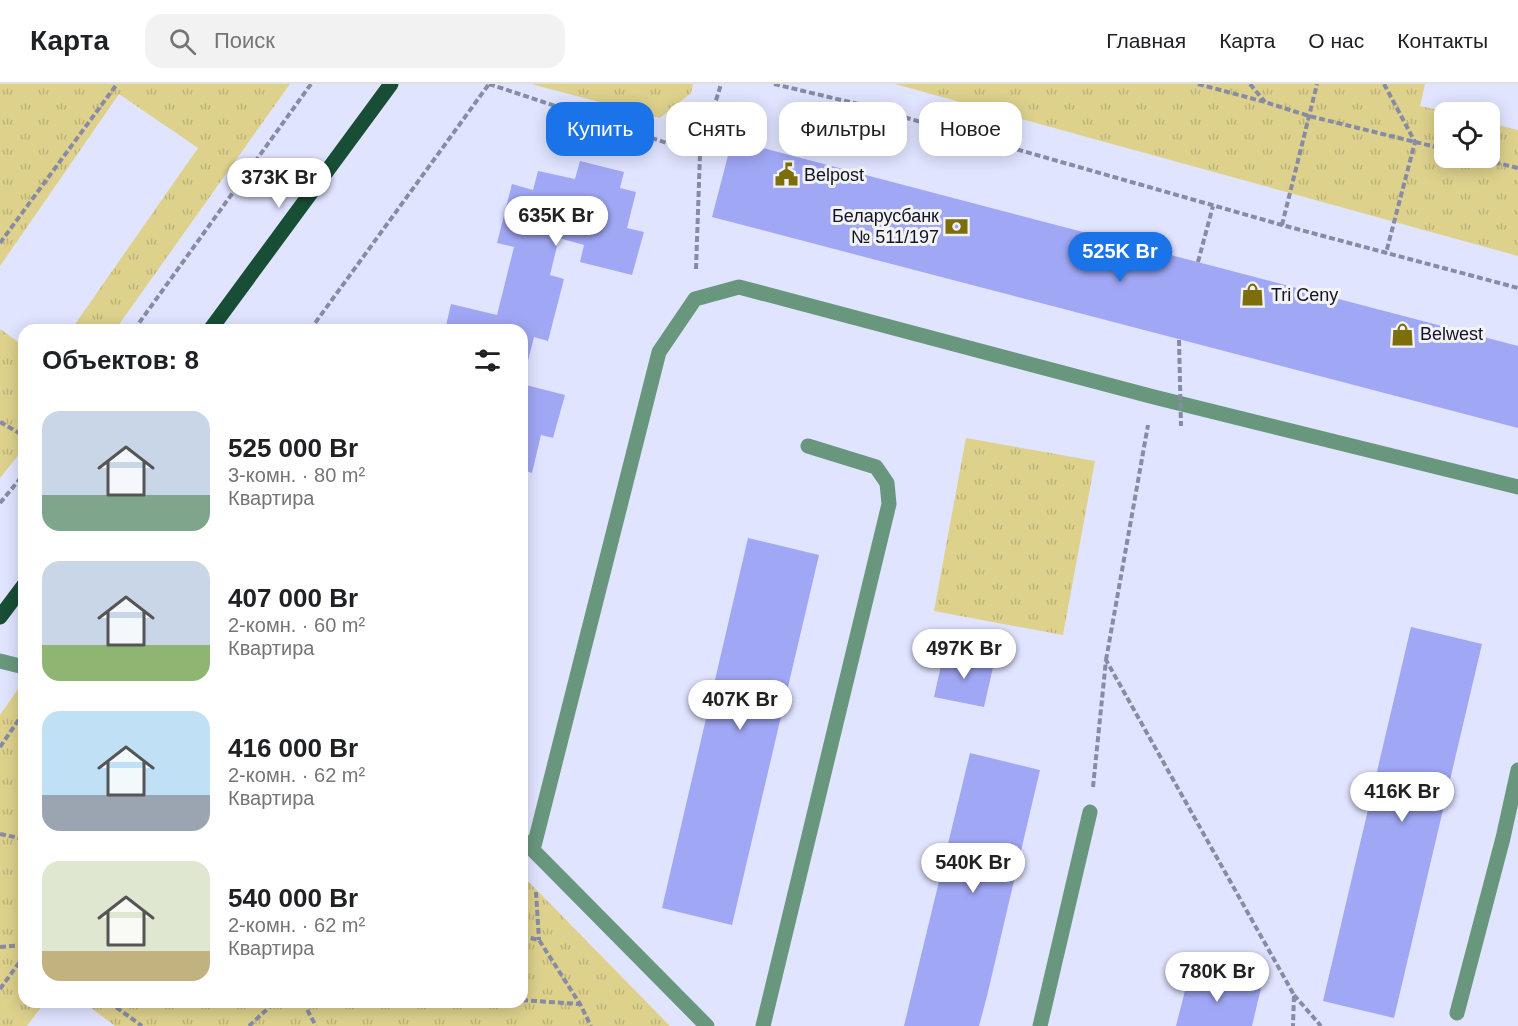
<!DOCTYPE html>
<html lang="ru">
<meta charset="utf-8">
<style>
:root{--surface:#fff;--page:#f2f2f2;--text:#202124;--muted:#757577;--line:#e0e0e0;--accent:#1a73e8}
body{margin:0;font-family:Arial,sans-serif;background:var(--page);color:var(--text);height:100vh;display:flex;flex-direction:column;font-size:22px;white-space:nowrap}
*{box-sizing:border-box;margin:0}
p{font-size:20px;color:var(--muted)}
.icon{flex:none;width:33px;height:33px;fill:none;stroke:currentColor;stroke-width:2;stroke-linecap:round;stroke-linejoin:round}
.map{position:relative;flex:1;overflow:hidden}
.side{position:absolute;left:18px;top:240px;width:510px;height:684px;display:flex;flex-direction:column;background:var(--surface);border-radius:18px;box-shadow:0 3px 15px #0003}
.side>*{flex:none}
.banner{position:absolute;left:546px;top:18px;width:570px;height:54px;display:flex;gap:12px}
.buttons{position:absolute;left:1434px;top:18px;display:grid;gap:12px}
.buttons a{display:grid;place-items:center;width:66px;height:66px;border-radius:12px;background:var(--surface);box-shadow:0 3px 15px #0003;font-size:30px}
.price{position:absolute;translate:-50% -51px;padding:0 14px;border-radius:21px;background:#fff;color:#222;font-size:20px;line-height:39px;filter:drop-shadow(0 2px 3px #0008)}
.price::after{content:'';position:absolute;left:50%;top:36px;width:18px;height:14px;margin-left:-9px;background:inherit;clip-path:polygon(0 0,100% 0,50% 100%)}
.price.on{background:var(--accent);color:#fff}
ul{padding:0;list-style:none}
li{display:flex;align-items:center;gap:18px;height:150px;padding:0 24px}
li span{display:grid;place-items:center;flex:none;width:168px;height:120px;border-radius:18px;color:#555}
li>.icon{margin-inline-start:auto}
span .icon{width:72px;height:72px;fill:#fffc;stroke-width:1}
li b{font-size:26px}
h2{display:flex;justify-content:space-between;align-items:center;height:72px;padding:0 24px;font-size:26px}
.tag{padding:0 21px;border-radius:18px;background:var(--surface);box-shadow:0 3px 15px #0003;font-size:21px;line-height:54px}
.tag.on{background:var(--accent);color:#fff}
header{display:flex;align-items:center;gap:36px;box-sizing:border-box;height:84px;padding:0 30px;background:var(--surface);border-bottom:2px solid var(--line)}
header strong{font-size:28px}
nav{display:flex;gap:33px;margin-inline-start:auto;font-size:21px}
.search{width:420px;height:54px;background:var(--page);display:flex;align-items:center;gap:15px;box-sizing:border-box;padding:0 21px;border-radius:18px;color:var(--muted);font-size:22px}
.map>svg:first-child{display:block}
</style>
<header>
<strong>Карта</strong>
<div class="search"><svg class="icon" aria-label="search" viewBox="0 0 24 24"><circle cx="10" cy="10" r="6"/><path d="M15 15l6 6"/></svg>Поиск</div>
<nav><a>Главная</a><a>Карта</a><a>О нас</a><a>Контакты</a></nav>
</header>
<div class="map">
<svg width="1518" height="942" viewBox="0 0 1518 942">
<defs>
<pattern id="grass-tufts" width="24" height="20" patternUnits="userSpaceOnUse" patternTransform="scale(1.5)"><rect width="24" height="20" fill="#ddd18c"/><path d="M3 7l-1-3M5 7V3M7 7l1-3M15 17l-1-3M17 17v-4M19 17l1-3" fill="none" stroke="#bdb379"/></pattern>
</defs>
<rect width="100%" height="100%" fill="#e0e4ff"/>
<!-- grass -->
<path fill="url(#grass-tufts)" d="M0,0H290L115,246H71L198,64L119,10L0,182Z
M531,0H693L691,9L660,34Z
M895,0H1425L1420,22L1447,28H1444V74H1490V39L1518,46V172Z
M0,245L24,262V364L0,394Z
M966,354L1095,377L1063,551L934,527Z
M18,605L24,606V918H45L27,942H0V631Z
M522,791L670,942H115L83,918H522Z"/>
<!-- building -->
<path fill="#a0a7f5" d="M732,56L1518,262V344L712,133Z
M580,77L624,88L620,104L636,108L627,144L644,148L632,191L580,178L584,161L559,154L550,191L564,195L548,257L534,253L528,277L522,275V246H445L451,220L497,231L514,163L497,159L512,100L533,106L538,87L575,95Z
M522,300L565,311L553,354L541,351L532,389L522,386Z
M748,454L819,471L732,841L662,824Z
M1411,543L1482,560L1394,934L1323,917Z
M944,568L994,579L984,623L934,613Z
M970,669L1040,686L987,912L979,942H904Z
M1190,887L1261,904L1252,942H1176Z"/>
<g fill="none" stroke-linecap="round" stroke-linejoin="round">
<!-- path -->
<path stroke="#888ba5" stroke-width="4" stroke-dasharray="6 3" stroke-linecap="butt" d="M489,0L700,70
M774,0L858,20L1282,141L1518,204
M1198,0L1265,18L1309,32L1444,65
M1250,0L1265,18
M1384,0L1415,58L1386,169
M1477,74L1518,84
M1282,141L1317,0
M0,159L117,0
M1198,178L1213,122
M696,185L700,70L721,0
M134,246L311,0
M310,246L489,0
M0,338L24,352
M0,419L24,390
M1106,576L1148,341
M0,663L24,628
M1093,703L1106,576L1294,911L1293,942
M0,750L24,755
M536,808L539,856
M522,852L539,856L580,920L591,942
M0,863L24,861
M0,905L24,872
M1294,911L1321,942
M522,916L579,920
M109,918L142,942
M303,918L316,942
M249,942L275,918"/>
<!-- minor -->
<path stroke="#69977e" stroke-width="15" d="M0,577L24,583
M522,755L707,942
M533,766L659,268L695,215L739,203L1154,313L1518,403
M1457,929L1503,754L1518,686
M763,942L889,420L887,399L876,383L808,362
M1040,942L1090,728"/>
<!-- major -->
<path stroke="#184e35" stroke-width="15" d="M210,246L391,0
M0,533L24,501"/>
<!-- path-bridge -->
<path stroke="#888ba5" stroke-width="4" stroke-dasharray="6 3" stroke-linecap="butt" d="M1179,256L1181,342"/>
</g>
<!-- icons -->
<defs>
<symbol id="civic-bare" viewBox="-9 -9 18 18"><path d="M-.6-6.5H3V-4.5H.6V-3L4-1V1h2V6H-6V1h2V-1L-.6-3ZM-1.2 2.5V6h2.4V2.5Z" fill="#7d6e0b" stroke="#f3f3f3" stroke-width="2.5" paint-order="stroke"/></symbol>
<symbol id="bank-bare" viewBox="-9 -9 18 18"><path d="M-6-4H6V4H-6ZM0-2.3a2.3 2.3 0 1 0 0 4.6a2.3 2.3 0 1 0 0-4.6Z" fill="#7d6e0b" stroke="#f3f3f3" stroke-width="2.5" paint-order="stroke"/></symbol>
<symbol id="shop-bare" viewBox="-9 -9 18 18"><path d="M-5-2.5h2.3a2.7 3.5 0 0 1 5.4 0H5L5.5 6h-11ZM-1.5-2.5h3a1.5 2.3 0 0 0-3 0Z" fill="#7d6e0b" stroke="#f3f3f3" stroke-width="2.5" paint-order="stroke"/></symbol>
</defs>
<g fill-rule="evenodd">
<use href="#civic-bare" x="770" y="74" width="33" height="33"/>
<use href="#bank-bare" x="940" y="126" width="33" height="33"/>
<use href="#shop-bare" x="1236" y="194" width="33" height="33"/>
<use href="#shop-bare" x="1386" y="234" width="33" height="33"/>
</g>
<g text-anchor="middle" stroke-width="6" stroke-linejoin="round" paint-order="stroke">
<!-- poi labels -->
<g font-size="18" fill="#12132a" stroke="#f3f3f3" text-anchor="start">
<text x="804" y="97">Belpost</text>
<text x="939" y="138" text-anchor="end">Беларусбанк<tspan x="939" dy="21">№ 511/197</tspan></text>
<text x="1271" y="217">Tri Ceny</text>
<text x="1420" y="256">Belwest</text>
</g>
</g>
</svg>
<div class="buttons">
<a><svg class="icon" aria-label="locate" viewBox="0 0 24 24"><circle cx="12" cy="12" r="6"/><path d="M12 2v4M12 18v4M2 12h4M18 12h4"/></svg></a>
</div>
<b class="price" style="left:279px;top:125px">373K Br</b>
<b class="price" style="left:556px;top:163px">635K Br</b>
<b class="price on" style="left:1120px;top:199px">525K Br</b>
<b class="price" style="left:964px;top:596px">497K Br</b>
<b class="price" style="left:740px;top:647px">407K Br</b>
<b class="price" style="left:1402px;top:739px">416K Br</b>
<b class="price" style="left:973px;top:810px">540K Br</b>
<b class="price" style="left:1217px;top:919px">780K Br</b>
<div class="banner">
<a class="tag on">Купить</a>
<a class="tag">Снять</a>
<a class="tag">Фильтры</a>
<a class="tag">Новое</a>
</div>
<section class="side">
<h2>Объектов: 8<svg class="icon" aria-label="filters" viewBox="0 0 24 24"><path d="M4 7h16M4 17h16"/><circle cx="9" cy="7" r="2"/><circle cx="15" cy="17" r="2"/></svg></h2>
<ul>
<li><span style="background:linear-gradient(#c9d6e8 70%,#7fa58c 0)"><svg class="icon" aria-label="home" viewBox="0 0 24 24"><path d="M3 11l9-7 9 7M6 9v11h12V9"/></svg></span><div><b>525 000 Br</b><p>3-комн. · 80 m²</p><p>Квартира</p></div></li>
<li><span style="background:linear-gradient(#c9d6e8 70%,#8fb573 0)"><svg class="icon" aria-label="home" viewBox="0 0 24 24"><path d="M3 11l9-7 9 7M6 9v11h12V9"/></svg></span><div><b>407 000 Br</b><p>2-комн. · 60 m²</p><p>Квартира</p></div></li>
<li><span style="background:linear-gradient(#bfe0f5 70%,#9aa5b1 0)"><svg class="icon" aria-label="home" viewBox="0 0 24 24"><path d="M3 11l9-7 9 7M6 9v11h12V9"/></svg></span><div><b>416 000 Br</b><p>2-комн. · 62 m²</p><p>Квартира</p></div></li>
<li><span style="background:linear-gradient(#dfe7d0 75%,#c2b280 0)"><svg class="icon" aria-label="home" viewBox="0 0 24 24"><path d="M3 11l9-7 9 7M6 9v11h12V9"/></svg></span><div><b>540 000 Br</b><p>2-комн. · 62 m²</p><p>Квартира</p></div></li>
</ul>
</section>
</div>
